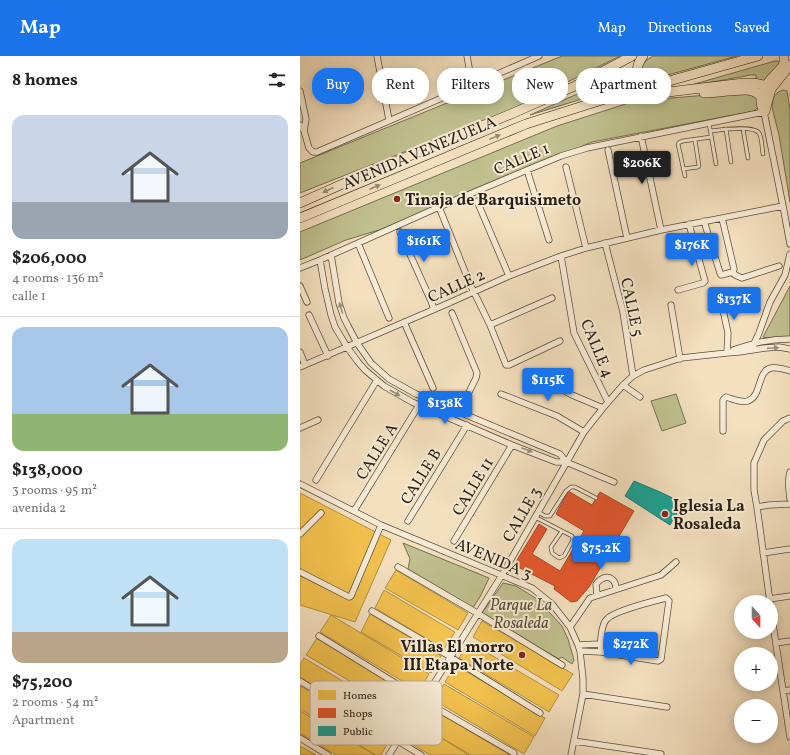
<!DOCTYPE html>
<meta charset="utf-8">
<style>
:root{--surface:#fff;--page:#f6f6f6;--text:#222;--muted:#767676;--line:#e0e0e0;--accent:#1a73e8}
body{margin:0;font-family:Vollkorn,serif;background:var(--page);color:var(--text);height:100vh;display:flex;flex-direction:column;font-size:15px;white-space:nowrap}
*{box-sizing:border-box;margin:0}
p{font-size:13px;color:var(--muted)}
.icon{flex:none;width:22px;height:22px;fill:none;stroke:currentColor;stroke-width:2;stroke-linecap:round;stroke-linejoin:round}
.map{position:relative;flex:1;overflow:hidden}
.side{display:flex;flex-direction:column;background:var(--surface);width:300px}
.side>*{flex:none}
.banner{position:absolute;left:12px;top:12px;width:380px;height:36px;display:flex;gap:8px}
.needle{width:26px;rotate:159deg}
.buttons{position:absolute;left:434px;top:539px;display:grid;gap:8px}
.buttons a{display:grid;place-items:center;width:44px;height:44px;border-radius:50%;background:var(--surface);box-shadow:0 2px 10px #0003;font-size:20px}
.price{position:absolute;translate:-50% -34px;padding:0 9px;border-radius:4px;background:var(--accent);color:#fff;font-size:13px;line-height:26px;filter:drop-shadow(0 1px 2px #0008)}
.price::after{content:'';position:absolute;left:50%;top:24px;width:12px;height:9px;margin-left:-6px;background:inherit;clip-path:polygon(0 0,100% 0,50% 100%)}
.price.current{background:#222;color:#fff}
ul{padding:0;list-style:none}
li{display:grid;align-content:center;gap:8px;height:212px;padding:0 12px}
li+li{border-top:1px solid var(--line)}
li span{display:grid;place-items:center;height:124px;border-radius:12px;color:#555}
li>.icon{margin-inline-start:auto}
span .icon{width:72px;height:72px;fill:#fffc;stroke-width:1}
li b{font-size:17px}
h2{display:flex;justify-content:space-between;align-items:center;height:48px;padding:0 12px;font-size:17px}
.tag{padding:0 14px;border-radius:16px;background:var(--surface);box-shadow:0 2px 10px #0003;font-size:14px;line-height:36px}
.tag.current{background:var(--accent);color:#fff}
header{display:flex;align-items:center;gap:24px;box-sizing:border-box;height:56px;padding:0 20px;background:var(--accent);color:#fff}
header strong{font-size:19px}
nav{display:flex;gap:22px;margin-inline-start:auto;font-size:14px}
main{display:flex;flex:1;min-height:0}
.map>svg:first-child{display:block}
</style>
<header>
<strong>Map</strong>
<nav><a>Map</a><a>Directions</a><a>Saved</a></nav>
</header>
<main>
<section class="side">
<h2>8 homes<svg class="icon" aria-label="filters" viewBox="0 0 24 24"><path d="M4 7h16M4 17h16"/><circle cx="9" cy="7" r="2"/><circle cx="15" cy="17" r="2"/></svg></h2>
<ul>
<li><span style="background:linear-gradient(#c9d6e8 70%,#9aa5b1 0)"><svg class="icon" aria-label="home" viewBox="0 0 24 24"><path d="M3 11l9-7 9 7M6 9v11h12V9"/></svg></span><div><b>$206,000</b><p>4 rooms · 136 m²</p><p>calle 1</p></div></li>
<li><span style="background:linear-gradient(#a9c7e8 70%,#8fb573 0)"><svg class="icon" aria-label="home" viewBox="0 0 24 24"><path d="M3 11l9-7 9 7M6 9v11h12V9"/></svg></span><div><b>$138,000</b><p>3 rooms · 95 m²</p><p>avenida 2</p></div></li>
<li><span style="background:linear-gradient(#bfe0f5 75%,#b9a48a 0)"><svg class="icon" aria-label="home" viewBox="0 0 24 24"><path d="M3 11l9-7 9 7M6 9v11h12V9"/></svg></span><div><b>$75,200</b><p>2 rooms · 54 m²</p><p>Apartment</p></div></li>
</ul>
</section>
<div class="map">
<svg width="490" height="699" viewBox="0 0 490 699">
<rect width="100%" height="100%" fill="#f4e0bf"/>
<filter id="stains"><feTurbulence type="fractalNoise" baseFrequency=".005" numOctaves="4"/><feColorMatrix values="0 0 0 0 .2 0 0 0 0 .09 0 0 0 0 .02 0 0 0 .5 -.17"/></filter>
<radialGradient id="worn" r=".72"><stop offset=".6" stop-color="#630" stop-opacity="0"/><stop offset="1" stop-color="#630" stop-opacity=".3"/></radialGradient>
<!-- green -->
<path fill="#c0c18f" stroke="#747051" d="M262,0H320L213,53L0,137V107Z
M353,0H437L353,23H347L341,19L340,13L344,6Z
M475,5H478L480,7L463,25L456,23V19H451L384,31Z
M329,15L334,27L230,59Z
M483,34L487,35L490,53V146L479,79L472,51L473,42L478,36Z
M444,36L458,43V51L454,55L292,86L79,174L46,184L0,204V176L257,70L335,45Z
M490,230V281L468,282L463,281Z
M376,338L386,367L362,375L351,345Z
M103,487L189,522L181,539L173,552L108,513L110,503Z
M203,527L216,530L237,543L262,570L268,583L274,604L272,608L262,601L259,603L218,580L182,557Z"/>
<!-- homes -->
<path fill="#f2c14e" stroke="#b5903c" d="M0,437L91,484L55,566L0,549Z
M96,514L168,557L158,574L85,532Z
M84,534L155,576L144,593L75,552Z
M70,558L141,600L131,617L61,576Z
M31,559L129,618L119,635L20,576Z
M182,565L273,618L262,635L173,581Z
M17,582L115,641L105,658L6,599Z
M169,586L259,639L249,656L159,602Z
M4,602L103,661L93,678L0,622V609Z
M155,609L245,662L235,680L145,626Z
M144,628L234,681L224,698L134,644Z
M0,630L90,683L81,699H76L0,653Z
M128,651L147,662L210,699H171L118,668Z
M0,655L5,658L75,699H36L0,677Z
M117,669L136,679L169,699H130L107,685Z
M0,690L16,699H0Z"/>
<!-- shops -->
<path fill="#e4572e" stroke="#ac4626" d="M268,435L292,449L300,436L334,455L289,531L277,545L271,546L254,533L255,530L214,509L239,468L247,473L232,498L260,515L284,475L256,458Z"/>
<!-- public -->
<path fill="#17a398" stroke="#1c7b70" d="M334,425L360,436L383,447L370,469L325,440Z"/>
<g fill="none" stroke-linecap="round" stroke-linejoin="round">
<defs>
<path id="lane" d="M409,67L416,108
M426,73L431,106
M443,73L448,102
M410,75C419,74 454,69 459,77C462,81 462,93 463,98
M383,113L398,111L399,110L395,84
M385,120L378,88L380,86L383,85L411,81
M238,456L245,460H250L266,435L271,431H275L296,442
M235,461L262,475L251,491L252,497L259,502L264,500L273,484L272,480L262,475"/>
<path id="street" d="M77,0L89,64
M167,0L172,28
M0,35L6,63L4,75
M0,69L4,75L9,92L13,96H17L239,0
M341,80L361,174
M308,94L327,182
M266,111L286,192
M227,114L249,184
M177,145L209,220
M139,151L170,228L190,269L206,309H209L260,285
M404,165L420,217L421,219L433,216L434,213L422,162
M100,176L131,245L134,253
M58,187L89,262
M305,187L323,256L333,320
M31,199L39,247L44,262L48,270L57,287L71,307L89,323L116,338L260,398L266,406L314,426
M261,200L274,277L308,346
M20,204L25,233L31,259L35,271L47,291L58,306L65,314L84,330L112,346L212,389L256,406H266
M0,212L20,204L139,151L227,114L261,100L287,92L464,56L483,150L490,188
M433,216L435,219L442,222L479,210
M0,230L7,246
M378,234L403,227L405,225L389,168
M419,235L428,277L427,297
M371,249L380,303
M152,257L177,317L176,322L159,356
M9,259L28,300
M104,266L133,332
M190,269L252,242
M433,294C454,287 468,283 490,283
M451,294L459,277L470,246L485,219L490,198
M0,296L5,309
M0,311L149,247L209,220L261,200L286,192L361,174L483,150
M228,317L250,327L272,339L303,352
M323,329L340,341
M201,338L257,360L284,376
M0,372L18,364
M423,375V344L426,341C433,343 441,347 448,345C462,340 457,315 471,312C477,311 484,313 490,315
M490,416C487,425 489,434 490,443
M16,424L77,324
M0,428L81,469L232,532L252,548L270,571L278,589L280,595L283,623V638L271,699
M457,451L469,449L490,448
M54,455L119,349
M108,465L167,369
M0,478L21,457
M154,485L212,389
M463,497L490,493
M98,511L177,557L262,609
M0,516L49,541L51,540L81,469
M297,539L296,528C300,523 307,518 313,524C315,526 316,530 316,533
M469,543L490,540
M470,546L457,451L454,434V407L464,384L483,365L490,362
M72,555L144,597L240,657
M471,555L490,681
M270,571L290,542L361,519L376,506
M19,580L126,646L214,697
M476,587L490,585
M278,589L300,588
M280,595L301,596L358,605L361,603L369,545L366,542C354,545 314,555 307,563C301,568 300,588 301,596
M0,625L121,699
M483,635L490,634
M283,638L367,651
M0,682L28,699
M274,685L361,698
M89,699L202,519L284,376L303,352L323,329L333,320L344,314L381,302L427,297L439,296L465,292L479,291L490,293"/>
<path id="primary" d="M343,0C332,15 338,23 352,33
M404,37C411,37 419,36 427,35C438,35 453,30 461,41
M332,40L368,36L444,27C451,27 458,26 465,30
M465,55L471,33L490,9
M464,56C454,35 470,25 482,11L484,7V0
M0,147L56,122L211,58L275,30L332,0
M0,162L226,68L305,43L458,0"/>
</defs>
<!-- lane casing -->
<use href="#lane" stroke="#5b4e3e" stroke-width="4.5"/>
<!-- street casing -->
<use href="#street" stroke="#5b4e3e" stroke-width="7"/>
<!-- primary casing -->
<use href="#primary" stroke="#281e13" stroke-width="10"/>
<!-- lane -->
<use href="#lane" stroke="#f8ebd5" stroke-width="3"/>
<!-- street -->
<use href="#street" stroke="#f8ebd5" stroke-width="5.5"/>
<!-- primary -->
<use href="#primary" stroke="#f4e0bf" stroke-width="9"/>
</g>
<!-- one-way arrows -->
<defs><path id="oneway-solid" d="M-6-.8H1V-3.2L6.5 0L1 3.2V.8H-6Z"/></defs>
<g fill="#988972">
<use href="#oneway-solid" transform="translate(195 81) rotate(-22)"/>
<use href="#oneway-solid" transform="translate(75 131) rotate(-23)"/>
<use href="#oneway-solid" transform="translate(28 134) rotate(156)"/>
</g>
<g fill="#9a8f7e">
<use href="#oneway-solid" transform="translate(41 252) rotate(-106)"/>
<use href="#oneway-solid" transform="translate(473 292) rotate(-2)"/>
<use href="#oneway-solid" transform="translate(95 337) rotate(30)"/>
<use href="#oneway-solid" transform="translate(227 394) rotate(21)"/>
</g>
<!-- markers -->
<g fill="#8f2418" stroke="#f8ebd5" stroke-width="1.5">
<circle cx="97" cy="143" r="4"/>
<circle cx="365" cy="458" r="4"/>
<circle cx="222" cy="599" r="4"/>
</g>
<g text-anchor="middle" stroke-width="4" stroke-linejoin="round" paint-order="stroke">
<!-- street labels -->
<g font-size="16" fill="#281e13" stroke="#f8ebd5">
<text transform="translate(119 96) rotate(-23)" y="6">AVENIDA VENEZUELA</text>
<text transform="translate(221 102) rotate(-23)" y="6">CALLE 1</text>
<text transform="translate(156 229) rotate(-24)" y="6">CALLE 2</text>
<text transform="translate(333 251) rotate(78)" y="6">CALLE 5</text>
<text transform="translate(298 292) rotate(67)" y="6">CALLE 4</text>
<text transform="translate(76 395) rotate(-58)" y="6">CALLE A</text>
<text transform="translate(120 420) rotate(-58)" y="6">CALLE B</text>
<text transform="translate(172 430) rotate(-59)" y="6">CALLE 11</text>
<text transform="translate(221 458) rotate(-60)" y="6">CALLE 3</text>
<text transform="translate(194 502) rotate(23)" y="6">AVENIDA 3</text>
</g>
<!-- poi labels -->
<g font-size="16" font-weight="bold" fill="#281e13" stroke="#f8ebd5" text-anchor="start">
<text x="105" y="149">Tinaja de Barquisimeto</text>
<text x="373" y="455">Iglesia La<tspan x="373" dy="18">Rosaleda</tspan></text>
<text x="214" y="596" text-anchor="end">Villas El morro<tspan x="214" dy="18">III Etapa Norte</tspan></text>
</g>
<!-- park labels -->
<g font-size="16" font-style="italic" fill="#564f38" stroke="#f8ebd5">
<text x="221" y="554">Parque La<tspan x="221" dy="18">Rosaleda</tspan></text>
</g>
</g>
<!-- legend -->
<rect x="10" y="625" width="132" height="64" rx="6" fill="#f8ebd5" stroke="#baae9b" stroke-width="1"/>
<rect x="18" y="634" width="18" height="10" fill="#f2c14e"/>
<rect x="18" y="652" width="18" height="10" fill="#e4572e"/>
<rect x="18" y="670" width="18" height="10" fill="#17a398"/>
<g font-size="11" fill="#281e13">
<text x="43" y="643">Homes</text>
<text x="43" y="661">Shops</text>
<text x="43" y="679">Public</text>
</g>
<rect width="100%" height="100%" filter="url(#stains)"/>
<rect width="100%" height="100%" fill="url(#worn)"/>
</svg>
<div class="buttons">
<a><svg class="needle" viewBox="-14 -14 28 28"><path d="M0-13l5 13h-10z" fill="#e53935"/><path d="M0 13l5-13h-10z" fill="#767676"/></svg></a>
<a>+</a>
<a>−</a>
</div>
<b class="price current" style="left:342px;top:129px">$206K</b>
<b class="price" style="left:124px;top:207px">$161K</b>
<b class="price" style="left:392px;top:211px">$176K</b>
<b class="price" style="left:434px;top:265px">$137K</b>
<b class="price" style="left:248px;top:346px">$115K</b>
<b class="price" style="left:145px;top:369px">$138K</b>
<b class="price" style="left:301px;top:514px">$75.2K</b>
<b class="price" style="left:331px;top:610px">$272K</b>
<div class="banner">
<a class="tag current">Buy</a>
<a class="tag">Rent</a>
<a class="tag">Filters</a>
<a class="tag">New</a>
<a class="tag">Apartment</a>
</div>
</div>
</main>
